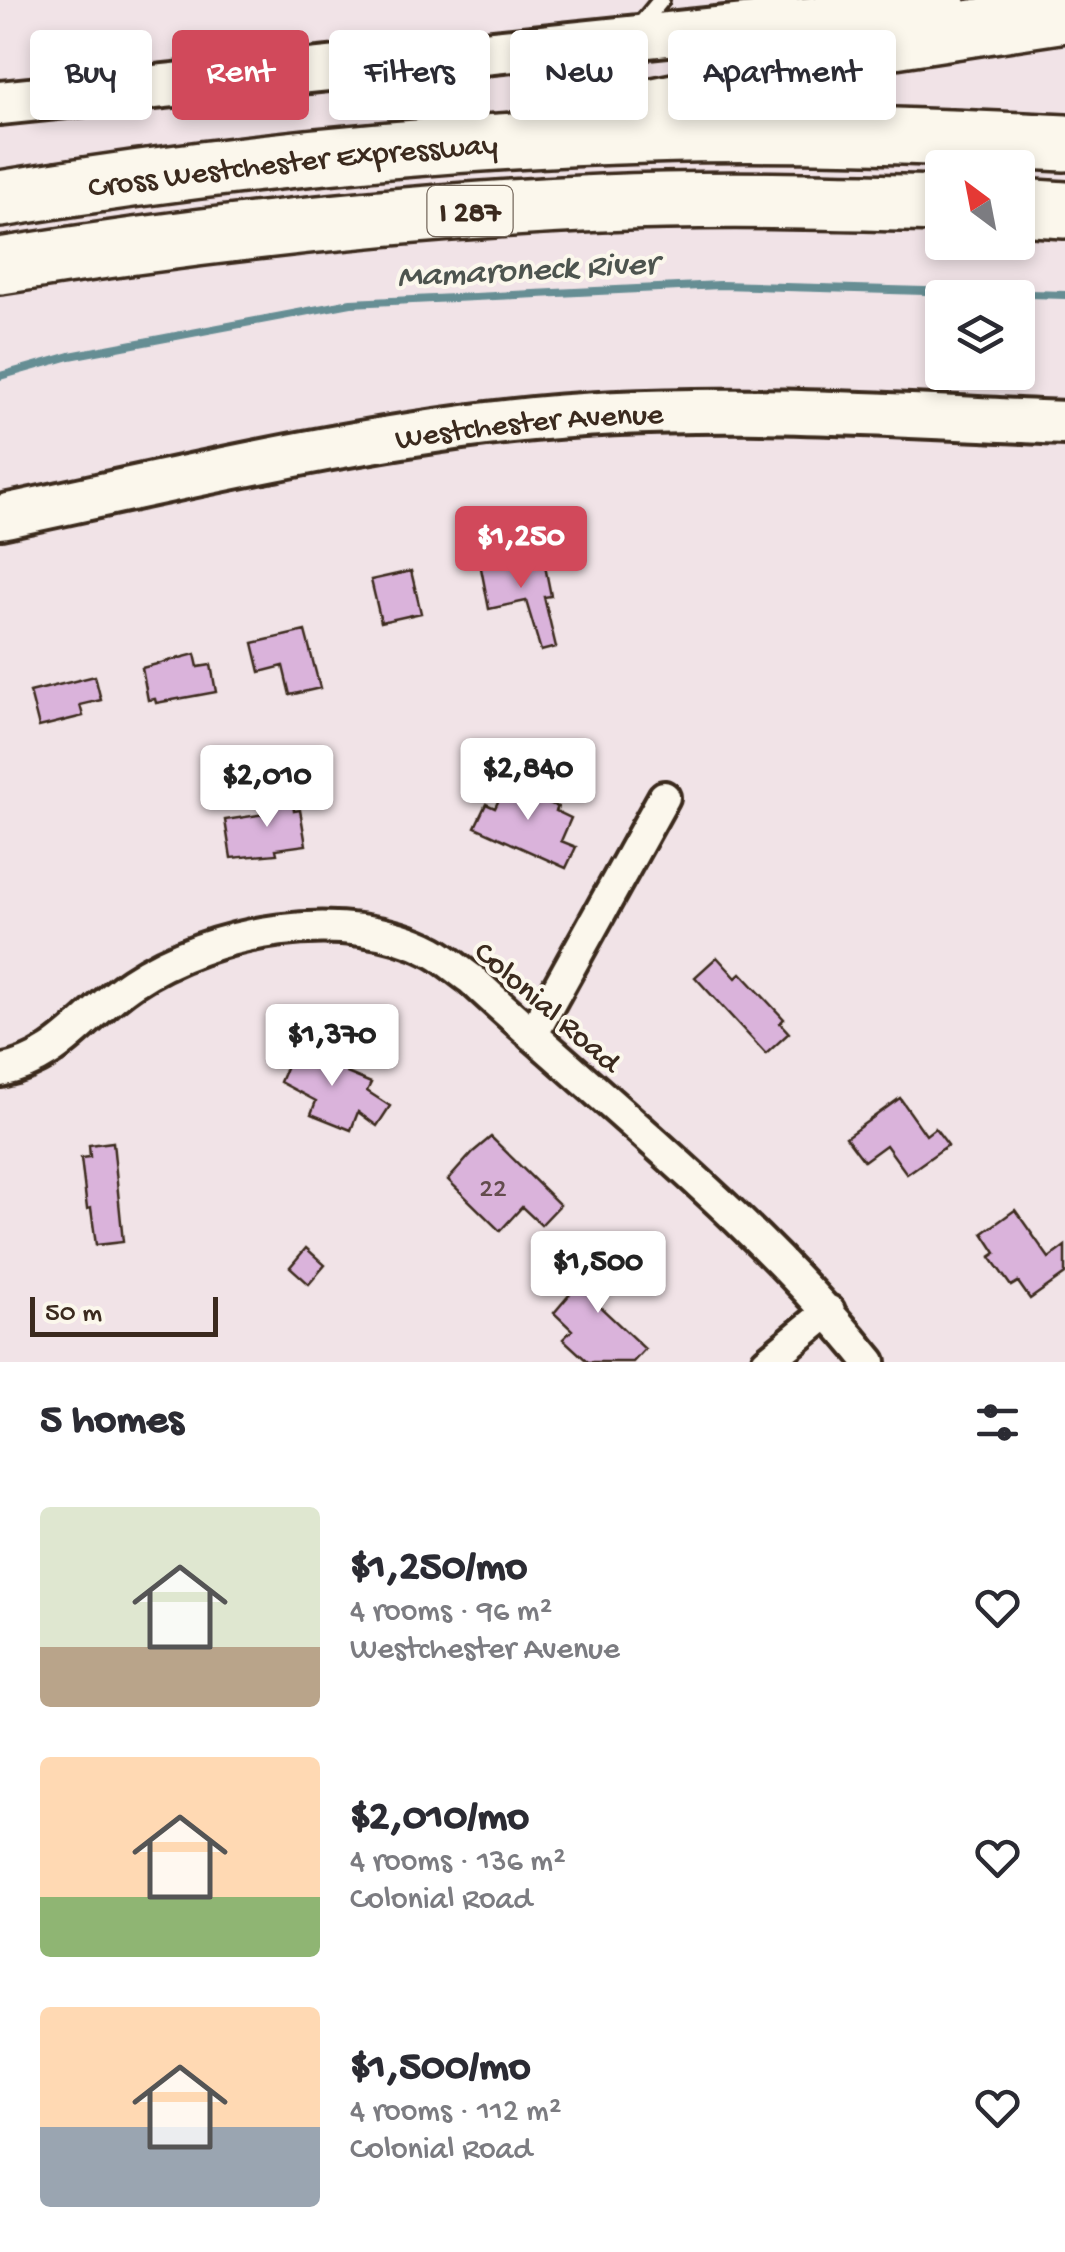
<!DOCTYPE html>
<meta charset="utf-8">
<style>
:root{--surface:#fff;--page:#f7f7f7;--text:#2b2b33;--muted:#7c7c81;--accent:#d1495b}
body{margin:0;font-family:"Gochi Hand",sans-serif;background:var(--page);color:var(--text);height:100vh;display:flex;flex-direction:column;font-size:38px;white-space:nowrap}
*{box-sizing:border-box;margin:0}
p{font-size:32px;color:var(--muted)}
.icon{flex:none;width:55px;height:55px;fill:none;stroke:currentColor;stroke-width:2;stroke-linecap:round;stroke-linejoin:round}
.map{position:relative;height:1362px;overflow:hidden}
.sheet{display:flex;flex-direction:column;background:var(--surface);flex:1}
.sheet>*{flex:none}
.guide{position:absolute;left:30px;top:30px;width:1005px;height:90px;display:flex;gap:20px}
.needle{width:65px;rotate:328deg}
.controls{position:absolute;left:925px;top:150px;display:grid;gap:20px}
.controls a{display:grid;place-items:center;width:110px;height:110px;border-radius:10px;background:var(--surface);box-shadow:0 5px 15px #0003;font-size:50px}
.scale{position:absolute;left:30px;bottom:25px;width:188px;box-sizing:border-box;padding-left:10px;border:5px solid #3b2a1e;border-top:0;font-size:28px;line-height:35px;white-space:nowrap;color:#3b2a1e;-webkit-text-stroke:8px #fbf7ec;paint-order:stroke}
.price{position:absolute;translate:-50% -85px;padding:0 22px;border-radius:10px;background:#fff;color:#222;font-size:32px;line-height:65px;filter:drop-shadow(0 2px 5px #0008)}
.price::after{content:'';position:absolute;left:50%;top:60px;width:30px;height:22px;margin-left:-15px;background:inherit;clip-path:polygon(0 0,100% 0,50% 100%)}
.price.selected{background:var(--accent);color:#fff}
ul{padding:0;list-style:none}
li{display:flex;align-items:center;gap:30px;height:250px;padding:0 40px}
li span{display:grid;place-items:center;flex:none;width:280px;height:200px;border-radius:10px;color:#555}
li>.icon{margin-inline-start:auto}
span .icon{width:120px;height:120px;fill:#fffc;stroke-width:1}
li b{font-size:42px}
h2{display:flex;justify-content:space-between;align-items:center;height:120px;padding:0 40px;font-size:42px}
.pill{padding:0 35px;border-radius:10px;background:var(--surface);box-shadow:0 5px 15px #0003;font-size:35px;line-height:90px}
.pill.selected{background:var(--accent);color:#fff}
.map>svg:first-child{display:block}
</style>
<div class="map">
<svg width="1065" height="1362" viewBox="0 0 1065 1362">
<rect width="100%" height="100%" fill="#f1e3e7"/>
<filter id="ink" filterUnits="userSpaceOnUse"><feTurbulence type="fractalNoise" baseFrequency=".01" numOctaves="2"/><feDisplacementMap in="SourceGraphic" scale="20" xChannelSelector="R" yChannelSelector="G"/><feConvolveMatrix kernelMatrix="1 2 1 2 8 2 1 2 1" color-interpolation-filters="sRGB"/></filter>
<g filter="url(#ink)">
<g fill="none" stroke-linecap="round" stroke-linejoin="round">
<!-- stream -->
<path stroke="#668e94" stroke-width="8" d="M0,376L70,356L351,303L720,285L1065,295"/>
</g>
<!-- building -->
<path fill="#dab3db" stroke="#3b2a1e" stroke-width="2.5" d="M543,556L551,596L544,597L556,647L541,651L526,601L489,609L480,563L507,558L508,563Z
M411,571L421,613L381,622L371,580Z
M305,631L320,688L290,695L283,666L260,672L253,643Z
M195,654L198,667L211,665L216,692L156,703L155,699L148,700L142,668Z
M95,676L101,700L80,705L83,716L39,727L30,692Z
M513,769L523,787L540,794L538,798L558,807L556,811L571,818L561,841L576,847L566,868L475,827L486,804L495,808Z
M292,793L294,811L300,810L306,845L276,849L277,854L231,858L225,820L272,813L269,797Z
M717,957L736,978L741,973L784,1019L780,1023L789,1033L766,1054L695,977Z
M295,1046L350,1067L347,1073L371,1083L367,1091L390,1106L377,1126L358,1112L351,1130L311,1114L316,1101L280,1082Z
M900,1098L926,1135L935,1128L948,1145L907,1174L886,1145L864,1161L846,1137Z
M491,1137L560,1205L541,1225L522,1207L500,1231L448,1180L473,1152Z
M113,1142L123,1242L96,1245L91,1208L87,1209L81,1158L90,1157L89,1145Z
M1015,1210L1049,1258L1065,1246V1274L1030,1299L1018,1282L1011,1286L990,1257L996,1253L983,1233Z
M306,1248L325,1265L309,1284L290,1267Z
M609,1248L631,1269L598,1305L645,1349L633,1362H588L563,1339L572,1330L554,1313Z"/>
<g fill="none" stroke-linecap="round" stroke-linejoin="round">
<defs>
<path id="lane" d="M638,28L661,0"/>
<path id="street" d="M532,1035L664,797
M0,1071C61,1059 83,1016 132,983C211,930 346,906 433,952C446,959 458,970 471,979C606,1104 754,1218 870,1362
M767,1362L829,1311"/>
<g id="secondary">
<path d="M0,103L832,17L945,9"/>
<path id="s1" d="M0,517C170,481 340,440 513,421C697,401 881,415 1065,423"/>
</g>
<g id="highway">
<path d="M635,110L729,91L887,41L1065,14"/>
<path id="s2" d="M0,199C215,164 431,141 648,135C787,131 926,136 1065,143"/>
<path d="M1018,207L1065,210"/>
<path d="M0,266C200,234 400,212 602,203C715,198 829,201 942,204"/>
</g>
</defs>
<!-- lane casing -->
<use href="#lane" stroke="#3b2a1e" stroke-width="22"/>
<!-- street casing -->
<use href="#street" stroke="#3b2a1e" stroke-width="38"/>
<!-- secondary casing -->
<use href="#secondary" stroke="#3b2a1e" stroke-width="50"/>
<!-- highway casing -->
<use href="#highway" stroke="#3b2a1e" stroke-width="62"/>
<!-- lane -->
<use href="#lane" stroke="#fbf7ec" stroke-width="15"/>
<!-- street -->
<use href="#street" stroke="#fbf7ec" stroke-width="30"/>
<!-- secondary -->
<use href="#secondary" stroke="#fbf7ec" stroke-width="42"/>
<!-- highway -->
<use href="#highway" stroke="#fbf7ec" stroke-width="55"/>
</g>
</g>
<g text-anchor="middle" stroke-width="8" stroke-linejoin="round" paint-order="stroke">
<!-- number labels -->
<g font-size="28" fill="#634c4d">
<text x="493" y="1196">22</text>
</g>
<!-- shield labels -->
<rect fill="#fbf7ec" stroke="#75685c" stroke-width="2.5" x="427.5" y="186" width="85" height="50" rx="8"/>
<g font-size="30" font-weight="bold" fill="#3b2a1e">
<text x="470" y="221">I 287</text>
</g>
<!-- street labels -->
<g font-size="32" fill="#3b2a1e" stroke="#fbf7ec">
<text dy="11" stroke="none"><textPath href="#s2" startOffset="295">Cross Westchester Expressway</textPath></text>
<text dy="11" stroke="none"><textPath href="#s1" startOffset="538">Westchester Avenue</textPath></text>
<text transform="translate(549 1005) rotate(41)" y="11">Colonial Road</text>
</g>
<!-- water labels -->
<g font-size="35" font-style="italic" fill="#4d544f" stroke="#fbf7ec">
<text transform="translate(527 267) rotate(-3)" y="12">Mamaroneck River</text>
</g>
</g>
</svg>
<div class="controls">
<a><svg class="needle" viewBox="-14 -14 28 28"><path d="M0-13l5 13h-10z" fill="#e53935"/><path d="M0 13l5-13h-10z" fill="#7c7c81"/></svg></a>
<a><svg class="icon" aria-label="layers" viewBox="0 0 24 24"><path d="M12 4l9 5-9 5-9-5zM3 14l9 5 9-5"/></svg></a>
</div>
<div class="scale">50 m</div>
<b class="price selected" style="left:521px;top:591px">$1,250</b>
<b class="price" style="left:528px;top:823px">$2,840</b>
<b class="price" style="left:267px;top:830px">$2,010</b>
<b class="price" style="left:332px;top:1089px">$1,370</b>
<b class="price" style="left:598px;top:1316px">$1,500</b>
<div class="guide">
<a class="pill">Buy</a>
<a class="pill selected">Rent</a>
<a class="pill">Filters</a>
<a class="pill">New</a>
<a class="pill">Apartment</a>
</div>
</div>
<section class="sheet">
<h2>5 homes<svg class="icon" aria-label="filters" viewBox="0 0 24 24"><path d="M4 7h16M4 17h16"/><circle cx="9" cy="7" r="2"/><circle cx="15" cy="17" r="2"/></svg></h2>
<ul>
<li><span style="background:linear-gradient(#dfe7d0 70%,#b9a48a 0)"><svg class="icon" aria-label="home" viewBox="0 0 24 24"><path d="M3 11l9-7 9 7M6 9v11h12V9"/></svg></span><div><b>$1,250/mo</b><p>4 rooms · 96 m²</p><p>Westchester Avenue</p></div><svg class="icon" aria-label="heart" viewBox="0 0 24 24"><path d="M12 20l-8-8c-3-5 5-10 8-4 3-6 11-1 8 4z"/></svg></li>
<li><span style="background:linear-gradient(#ffd9b3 70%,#8fb573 0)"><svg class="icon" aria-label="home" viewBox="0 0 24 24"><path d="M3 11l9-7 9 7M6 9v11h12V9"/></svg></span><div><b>$2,010/mo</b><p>4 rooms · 136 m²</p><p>Colonial Road</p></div><svg class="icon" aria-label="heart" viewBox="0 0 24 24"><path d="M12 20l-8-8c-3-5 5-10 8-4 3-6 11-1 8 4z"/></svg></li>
<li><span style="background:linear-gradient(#ffd9b3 60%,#9aa5b1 0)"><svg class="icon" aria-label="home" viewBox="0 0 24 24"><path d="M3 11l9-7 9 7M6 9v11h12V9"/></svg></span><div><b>$1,500/mo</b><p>4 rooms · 112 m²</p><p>Colonial Road</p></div><svg class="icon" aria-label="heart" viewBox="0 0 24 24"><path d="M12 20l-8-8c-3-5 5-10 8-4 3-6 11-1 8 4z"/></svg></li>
</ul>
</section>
